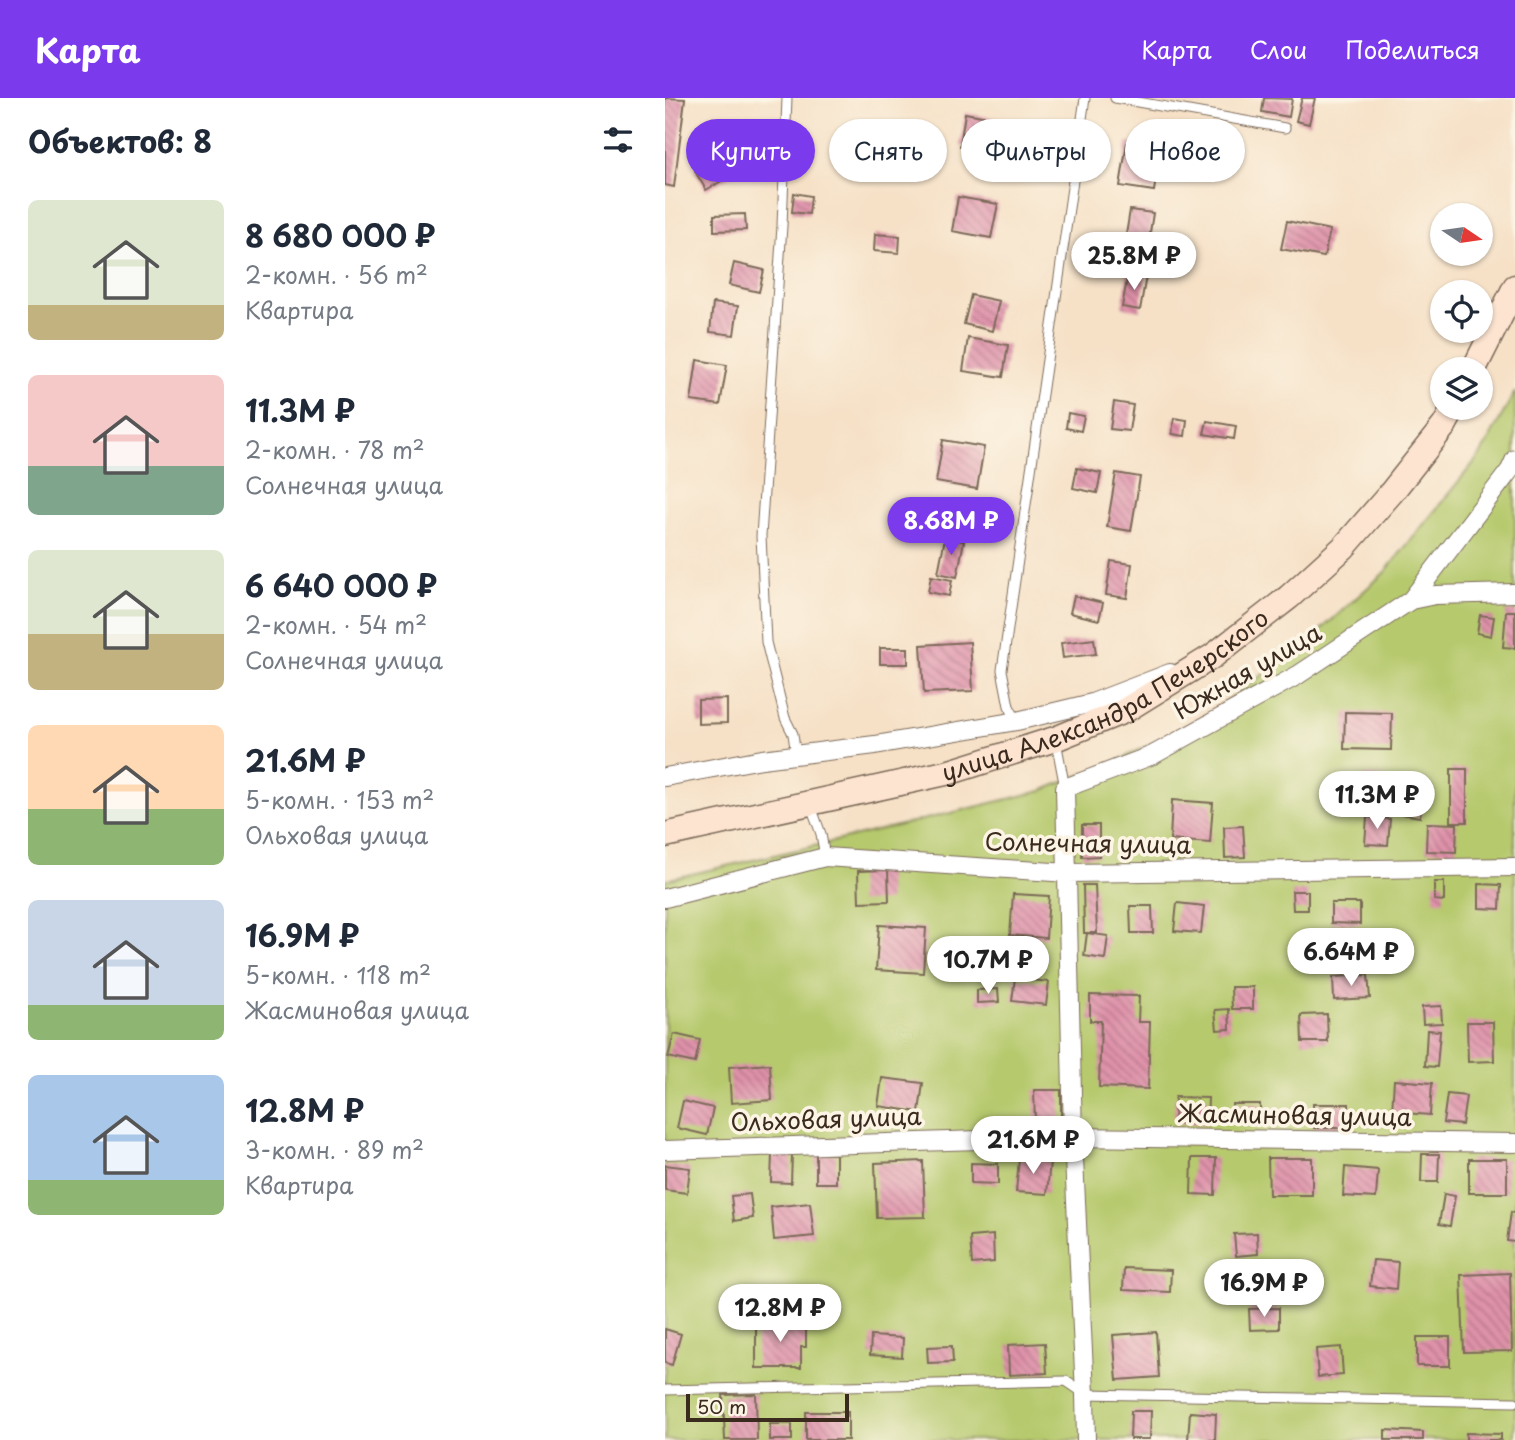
<!DOCTYPE html>
<html lang="ru">
<meta charset="utf-8">
<style>
:root{--surface:#fff;--page:#f2f2f3;--text:#1f2937;--muted:#747a83;--accent:#7c3aed}
body{margin:0;font-family:"Playpen Sans",sans-serif;background:var(--page);color:var(--text);height:100vh;display:flex;flex-direction:column;font-size:26px;white-space:nowrap}
*{box-sizing:border-box;margin:0}
p{font-size:23px;color:var(--muted)}
.icon{flex:none;width:38px;height:38px;fill:none;stroke:currentColor;stroke-width:2;stroke-linecap:round;stroke-linejoin:round}
.map{position:relative;flex:1;overflow:hidden}
.panel{display:flex;flex-direction:column;background:var(--surface);width:665px}
.panel>*{flex:none}
.banner{position:absolute;left:21px;top:21px;width:665px;height:63px;display:flex;gap:14px}
.needle{width:46px;rotate:103deg}
.tools{position:absolute;left:765px;top:105px;display:grid;gap:14px}
.tools a{display:grid;place-items:center;width:63px;height:63px;border-radius:50%;background:var(--surface);box-shadow:0 2px 5px #0004;font-size:35px}
.scale{position:absolute;left:21px;bottom:18px;width:163px;box-sizing:border-box;padding-left:7px;border:4px solid #3b2a1e;border-top:0;font-size:19px;line-height:24px;white-space:nowrap;color:#3b2a1e;-webkit-text-stroke:5px #fcf5e5;paint-order:stroke}
.price{position:absolute;translate:-50% -60px;padding:0 16px;border-radius:24px;background:#fff;color:#222;font-size:23px;line-height:46px;filter:drop-shadow(0 2px 4px #0008)}
.price::after{content:'';position:absolute;left:50%;top:42px;width:21px;height:16px;margin-left:-10px;background:inherit;clip-path:polygon(0 0,100% 0,50% 100%)}
.price.on{background:var(--accent);color:#fff}
ul{padding:0;list-style:none}
li{display:flex;align-items:center;gap:21px;height:175px;padding:0 28px}
li span{display:grid;place-items:center;flex:none;width:196px;height:140px;border-radius:10px;color:#555}
li>.icon{margin-inline-start:auto}
span .icon{width:84px;height:84px;fill:#fffc;stroke-width:1}
li b{font-size:30px}
h2{display:flex;justify-content:space-between;align-items:center;height:84px;padding:0 28px;font-size:30px}
.pill{padding:0 24px;border-radius:32px;background:var(--surface);box-shadow:0 2px 5px #0004;font-size:24px;line-height:63px}
.pill.on{background:var(--accent);color:#fff}
header{display:flex;align-items:center;gap:42px;box-sizing:border-box;height:98px;padding:0 35px;background:var(--accent);color:#fff}
header strong{font-size:33px}
nav{display:flex;gap:38px;margin-inline-start:auto;font-size:24px}
main{display:flex;flex:1;min-height:0}
.map>svg:first-child{display:block}
</style>
<header>
<strong>Карта</strong>
<nav><a>Карта</a><a>Слои</a><a>Поделиться</a></nav>
</header>
<main>
<section class="panel">
<h2>Объектов: 8<svg class="icon" aria-label="filters" viewBox="0 0 24 24"><path d="M4 7h16M4 17h16"/><circle cx="9" cy="7" r="2"/><circle cx="15" cy="17" r="2"/></svg></h2>
<ul>
<li><span style="background:linear-gradient(#dfe7d0 75%,#c2b280 0)"><svg class="icon" aria-label="home" viewBox="0 0 24 24"><path d="M3 11l9-7 9 7M6 9v11h12V9"/></svg></span><div><b>8 680 000 ₽</b><p>2-комн. · 56 m²</p><p>Квартира</p></div></li>
<li><span style="background:linear-gradient(#f6c9c9 65%,#7fa58c 0)"><svg class="icon" aria-label="home" viewBox="0 0 24 24"><path d="M3 11l9-7 9 7M6 9v11h12V9"/></svg></span><div><b>11.3M ₽</b><p>2-комн. · 78 m²</p><p>Солнечная улица</p></div></li>
<li><span style="background:linear-gradient(#dfe7d0 60%,#c2b280 0)"><svg class="icon" aria-label="home" viewBox="0 0 24 24"><path d="M3 11l9-7 9 7M6 9v11h12V9"/></svg></span><div><b>6 640 000 ₽</b><p>2-комн. · 54 m²</p><p>Солнечная улица</p></div></li>
<li><span style="background:linear-gradient(#ffd9b3 60%,#8fb573 0)"><svg class="icon" aria-label="home" viewBox="0 0 24 24"><path d="M3 11l9-7 9 7M6 9v11h12V9"/></svg></span><div><b>21.6M ₽</b><p>5-комн. · 153 m²</p><p>Ольховая улица</p></div></li>
<li><span style="background:linear-gradient(#c9d6e8 75%,#8fb573 0)"><svg class="icon" aria-label="home" viewBox="0 0 24 24"><path d="M3 11l9-7 9 7M6 9v11h12V9"/></svg></span><div><b>16.9M ₽</b><p>5-комн. · 118 m²</p><p>Жасминовая улица</p></div></li>
<li><span style="background:linear-gradient(#a9c7e8 75%,#8fb573 0)"><svg class="icon" aria-label="home" viewBox="0 0 24 24"><path d="M3 11l9-7 9 7M6 9v11h12V9"/></svg></span><div><b>12.8M ₽</b><p>3-комн. · 89 m²</p><p>Квартира</p></div></li>
</ul>
</section>
<div class="map">
<svg width="850" height="1342" viewBox="0 0 850 1342">
<defs>
<pattern id="building-back-hatch" width="6" height="6" patternUnits="userSpaceOnUse" patternTransform="scale(1.75)"><rect width="6" height="6" fill="#df92aa"/><path d="M-1 5l2 2M0 0l6 6M5-1l2 2" fill="none" stroke="#b6778a"/></pattern>
</defs>
<rect width="100%" height="100%" fill="#fcf5e5"/>
<filter id="ink" filterUnits="userSpaceOnUse"><feTurbulence type="fractalNoise" baseFrequency=".0143" numOctaves="2"/><feDisplacementMap in="SourceGraphic" scale="14" xChannelSelector="R" yChannelSelector="G"/><feConvolveMatrix kernelMatrix="1 2 1 2 8 2 1 2 1" color-interpolation-filters="sRGB"/></filter>
<filter id="wash" filterUnits="userSpaceOnUse"><feTurbulence type="fractalNoise" baseFrequency=".00686" numOctaves="4" result="noise"/><feDisplacementMap in="SourceGraphic" scale="28" xChannelSelector="R" yChannelSelector="G"/><feGaussianBlur stdDeviation="1.57" result="paint"/><feColorMatrix in="noise" values="0 0 0 0 0 0 0 0 0 0 0 0 0 0 0 0 0 1.4 0 .05"/><feComposite in="paint" operator="in"/></filter>
<g filter="url(#wash)">
<rect width="100%" height="100%" fill="#f6e1c7"/>
<!-- green -->
<path fill="#b6c96d" stroke="#787a46" stroke-width="2" d="M850,294V1342H0V782L158,746L376,693L461,659L543,616L637,549L720,474L816,356Z"/>
<g id="blocks">
<!-- building -->
<path fill="url(#building-back-hatch)" d="M0,0L20,1L9,89L0,87Z
M599,0L627,1L624,19L597,14Z
M637,0H650L644,26L631,23Z
M300,15L335,21L330,54L295,48Z
M462,45L496,50L489,93L455,88Z
M63,54L74,73L41,92L30,73Z
M129,95L146,98L144,116L127,114Z
M293,99L333,106L326,140L287,133Z
M465,112L488,115L484,141L461,137Z
M80,116L81,132L49,133V117Z
M622,123L665,132L659,159L616,151Z
M210,136L235,138L234,155L209,153Z
M69,165L99,172L94,194L64,187Z
M463,176L481,178L475,212L457,209Z
M306,197L334,203L327,233L299,226Z
M48,205L73,208L69,237L45,234Z
M303,240L343,247L338,279L298,273Z
M32,262L62,267L55,307L26,303Z
M449,304L468,307L464,333L445,331Z
M403,315L419,318L416,333L401,330Z
M509,320L522,322L520,338L507,336Z
M542,323L571,328L569,341L539,336Z
M278,342L319,349L312,391L271,384Z
M412,370L436,375L432,395L408,390Z
M451,375L475,379L466,433L442,429Z
M280,440L299,443L292,479L273,475Z
M446,463L467,466L462,500L441,497Z
M266,478L287,482L284,498L263,494Z
M409,498L438,505L434,522L405,515Z
M841,513H850V550L838,549Z
M815,517L829,519L826,538L812,535Z
M429,541L431,556L398,560L396,545Z
M305,544L308,593L259,595L256,547Z
M215,550H243V566H215Z
M62,601V625L33,626V602Z
M680,614L727,615L726,652L679,651Z
M786,671H802V724H786Z
M699,677L720,679L718,705L697,704Z
M738,693L758,695L755,719L736,716Z
M507,702L548,705L545,745L505,742Z
M702,719L725,721L723,747L700,746Z
M762,725L792,726L791,754L761,753Z
M417,727H434V758L417,759Z
M578,728L580,759L560,760L559,729Z
M223,772L224,803L194,804L193,773Z
M769,784H779V803L769,802Z
M814,786L836,787L835,811L814,810Z
M418,787H430L432,835H419Z
M627,793H643V812H628Z
M348,796L384,798L381,840L345,837Z
M512,805L539,808L536,835L509,833Z
M666,805H695V826L666,825Z
M465,808H487L488,835H466Z
M214,827L261,830L258,875L211,872Z
M422,835L443,838L440,861L419,858Z
M703,877L705,900L669,902L668,879Z
M350,880L384,884L381,907L347,903Z
M566,889H588V911H567Z
M333,891L334,904L312,905V892Z
M425,897L474,898L473,924H485L483,991L434,989L436,923H425Z
M776,908L777,925L758,926L757,909Z
M564,911L565,931L552,932L550,912Z
M662,916L663,944H637L636,917Z
M802,924H828L829,963L803,964Z
M762,932L775,933L772,969L760,968Z
M9,936L35,942L30,965L3,959Z
M105,966L107,1002L66,1005L64,969Z
M217,980L258,985L254,1014L213,1008Z
M729,982L767,985L765,1017L727,1014Z
M369,992H396V1024L370,1025Z
M782,996L801,998L797,1027L778,1025Z
M510,999L543,1000L542,1026L509,1025Z
M18,1003L48,1010L42,1037L12,1030Z
M567,1006H595V1021H568Z
M648,1006H684V1030H649Z
M107,1056L127,1057L126,1085L106,1084Z
M151,1056H171V1085H151Z
M757,1056H774L773,1084H756Z
M527,1060H551L550,1097L526,1096Z
M603,1060H647V1097H604Z
M354,1061L385,1063L382,1096L351,1094Z
M804,1061H842V1095H804Z
M258,1063L260,1119L212,1120L210,1065Z
M306,1065L333,1066V1086L306,1085Z
M0,1067L25,1070L22,1095L0,1092Z
M680,1069L713,1072L711,1100L678,1098Z
M85,1096L88,1120L69,1123L66,1098Z
M779,1096L790,1098L785,1128L774,1126Z
M145,1105L149,1138L109,1142L106,1109Z
M846,1114L850,1115V1144L842,1143Z
M592,1135L593,1156L571,1158L569,1136Z
M328,1137L329,1164L307,1166L305,1139Z
M708,1162L733,1164L731,1191L705,1188Z
M615,1164H643L644,1186H615Z
M459,1170L506,1172L505,1194L458,1192Z
M845,1175L847,1253L799,1254L796,1177Z
M614,1210V1231L585,1232L584,1211Z
M107,1219H124V1225H141V1249H136V1270H91V1226H107Z
M0,1231L16,1236L7,1267L0,1265Z
M491,1234L494,1279L452,1282L448,1237Z
M206,1238L238,1240L237,1259L205,1257Z
M752,1239H785V1268H752Z
M380,1245L382,1275L344,1277L343,1247Z
M287,1248L288,1264L263,1265L262,1249Z
M676,1249L678,1277L653,1279L651,1251Z
M91,1296L92,1342H60L58,1297Z
M466,1313H486L485,1341H465Z
M141,1314H183V1342H141Z
M525,1314L551,1316L550,1342H523Z
M105,1326H127V1342H105Z
M720,1332L758,1334V1342H720Z
M801,1335L836,1336V1342H801Z"/>
</g>
</g>
<g filter="url(#ink)">
<use href="#blocks" fill-opacity="0" stroke="#7c6a59" stroke-width="2"/>
<g fill="none" stroke-linecap="round" stroke-linejoin="round">
<defs>
<path id="service" d="M122,0L117,128L96,438L101,544L120,620L128,636L131,657
M450,0L620,30
M352,623L344,608L337,572L420,0
M391,643L400,690
M146,708L156,736L160,759
M0,1292L401,1283L420,1296L850,1304"/>
<path id="minor" d="M746,502L845,372L850,361
M0,679L97,661L210,647L352,623L427,605L505,575
M0,800L160,759L403,775L850,769
M0,1052L408,1039L850,1045
M421,1342L420,1296L408,1039L400,690L488,657L633,577L746,502L770,497L850,495"/>
<g id="secondary">
<path d="M809,271L850,189"/>
<path id="s1" d="M0,737L285,674L390,641L459,613L548,558L624,499L679,449L726,395L779,328L789,310"/>
</g>
</defs>
<!-- service casing -->
<use href="#service" stroke="#7c6a59" stroke-width="11"/>
<!-- minor casing -->
<use href="#minor" stroke="#7c6a59" stroke-width="20"/>
<!-- secondary casing -->
<use href="#secondary" stroke="#7c6a59" stroke-width="27"/>
<!-- service -->
<use href="#service" stroke="#fff" stroke-width="9"/>
<!-- minor -->
<use href="#minor" stroke="#fff" stroke-width="18"/>
<!-- secondary -->
<use href="#secondary" stroke="#fde4d1" stroke-width="24"/>
</g>
</g>
<g text-anchor="middle" stroke-width="7" stroke-linejoin="round" paint-order="stroke">
<!-- street labels -->
<g font-size="24" fill="#3b2a1e" stroke="#fcf5e5">
<text transform="translate(583 574) rotate(-30)" y="8">Южная улица</text>
<text dy="8" stroke="none"><textPath href="#s1" startOffset="466">улица Александра Печерского</textPath></text>
<text transform="translate(423 746) rotate(1)" y="8">Солнечная улица</text>
<text transform="translate(630 1018) rotate(1)" y="8">Жасминовая улица</text>
<text transform="translate(161 1022) rotate(-2)" y="8">Ольховая улица</text>
</g>
</g>
</svg>
<div class="tools">
<a><svg class="needle" viewBox="-14 -14 28 28"><path d="M0-13l5 13h-10z" fill="#e53935"/><path d="M0 13l5-13h-10z" fill="#747a83"/></svg></a>
<a><svg class="icon" aria-label="locate" viewBox="0 0 24 24"><circle cx="12" cy="12" r="6"/><path d="M12 2v4M12 18v4M2 12h4M18 12h4"/></svg></a>
<a><svg class="icon" aria-label="layers" viewBox="0 0 24 24"><path d="M12 4l9 5-9 5-9-5zM3 14l9 5 9-5"/></svg></a>
</div>
<div class="scale">50 m</div>
<b class="price" style="left:469px;top:194px">25.8M ₽</b>
<b class="price on" style="left:286px;top:459px">8.68M ₽</b>
<b class="price" style="left:712px;top:733px">11.3M ₽</b>
<b class="price" style="left:686px;top:890px">6.64M ₽</b>
<b class="price" style="left:323px;top:898px">10.7M ₽</b>
<b class="price" style="left:368px;top:1078px">21.6M ₽</b>
<b class="price" style="left:599px;top:1221px">16.9M ₽</b>
<b class="price" style="left:115px;top:1246px">12.8M ₽</b>
<div class="banner">
<a class="pill on">Купить</a>
<a class="pill">Снять</a>
<a class="pill">Фильтры</a>
<a class="pill">Новое</a>
</div>
</div>
</main>
